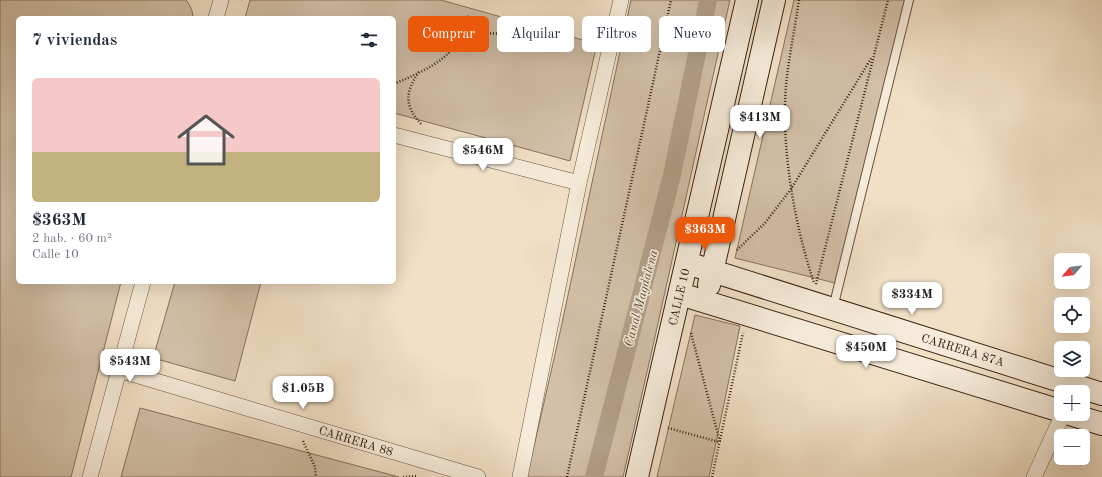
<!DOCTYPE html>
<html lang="es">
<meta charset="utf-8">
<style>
:root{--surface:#fff;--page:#f2f2f3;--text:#1f2937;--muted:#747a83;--line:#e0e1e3;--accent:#ea580c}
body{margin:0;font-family:"Old Standard TT",serif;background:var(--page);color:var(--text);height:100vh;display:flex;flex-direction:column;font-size:15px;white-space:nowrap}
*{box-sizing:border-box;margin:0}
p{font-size:13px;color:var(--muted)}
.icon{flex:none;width:22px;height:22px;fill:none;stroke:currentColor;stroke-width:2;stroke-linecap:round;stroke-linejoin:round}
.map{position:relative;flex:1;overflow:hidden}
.sheet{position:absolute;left:16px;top:16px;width:380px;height:268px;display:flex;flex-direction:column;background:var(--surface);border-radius:6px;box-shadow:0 4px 16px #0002}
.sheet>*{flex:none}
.top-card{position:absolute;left:408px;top:16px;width:380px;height:36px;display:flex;gap:8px}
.needle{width:26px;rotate:241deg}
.controls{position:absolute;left:1054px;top:253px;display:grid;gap:8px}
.controls a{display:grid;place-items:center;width:36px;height:36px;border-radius:6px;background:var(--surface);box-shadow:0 4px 16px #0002;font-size:20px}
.price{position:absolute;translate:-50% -34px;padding:0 9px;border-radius:8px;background:#fff;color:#222;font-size:13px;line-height:26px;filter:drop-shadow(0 1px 2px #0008)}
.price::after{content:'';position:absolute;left:50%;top:24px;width:12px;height:9px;margin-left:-6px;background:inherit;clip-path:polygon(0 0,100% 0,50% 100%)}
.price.current{background:var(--accent);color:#fff}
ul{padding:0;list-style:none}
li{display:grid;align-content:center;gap:8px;height:212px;padding:0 16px}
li+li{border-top:1px solid var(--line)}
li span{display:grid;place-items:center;height:124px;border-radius:6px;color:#555}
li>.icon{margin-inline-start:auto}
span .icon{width:72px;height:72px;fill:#fffc;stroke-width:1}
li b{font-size:17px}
h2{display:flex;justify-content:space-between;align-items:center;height:48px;padding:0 16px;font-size:17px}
.chip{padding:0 14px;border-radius:6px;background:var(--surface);box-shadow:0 4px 16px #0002;font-size:14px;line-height:36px}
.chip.current{background:var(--accent);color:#fff}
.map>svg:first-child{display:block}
</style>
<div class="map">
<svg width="1102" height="477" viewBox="0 0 1102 477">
<rect width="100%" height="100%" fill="#f1e0c6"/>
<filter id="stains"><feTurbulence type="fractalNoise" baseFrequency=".005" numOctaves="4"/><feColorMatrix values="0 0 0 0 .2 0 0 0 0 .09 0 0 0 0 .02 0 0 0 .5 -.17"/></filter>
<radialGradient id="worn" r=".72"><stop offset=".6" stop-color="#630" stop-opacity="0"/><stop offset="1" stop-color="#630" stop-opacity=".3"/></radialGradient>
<!-- green -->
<path fill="#d2c0a8" stroke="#85725e" d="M0,0H186C190,5 193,11 193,18H18V282H121L71,477H0Z
M250,0H441L597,44L570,161L394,113V18H245Z
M631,0H730C694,159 660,318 623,477H527L561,328Z
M794,0H908L835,283L735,258Z
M175,282H261L235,381L153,358Z
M695,315L740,326L709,477H657Z
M140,408L399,477H121Z"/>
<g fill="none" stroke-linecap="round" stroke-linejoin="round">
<!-- canal -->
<path stroke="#b2a089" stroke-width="18" d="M594,477L672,175L708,0"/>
<defs>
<path id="lane" d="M833,308L909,0"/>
<path id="street" d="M216,18L221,0
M394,135L579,183
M119,370L478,477
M90,477L143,282
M520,477L579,183L621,0
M1034,477L1063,414"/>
<path id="secondary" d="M687,263L1102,394
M709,285L774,0
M680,294L1061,411
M1070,414L1102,424
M637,477L747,0"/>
</defs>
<!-- lane casing -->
<use href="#lane" stroke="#665240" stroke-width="10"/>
<!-- street casing -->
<use href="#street" stroke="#665240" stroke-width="16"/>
<!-- secondary casing -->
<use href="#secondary" stroke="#382313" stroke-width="24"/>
<!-- path -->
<path stroke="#382313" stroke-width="2.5" stroke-dasharray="1 2" stroke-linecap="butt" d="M799,0C795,28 789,56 786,85C781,148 794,223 814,283
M457,46C471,35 485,32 502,34
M419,72C404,93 405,107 422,125
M394,84C431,68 460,56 469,14
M737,250L765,223L791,189L872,57
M816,284L888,0
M691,333L720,442
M668,428L719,442
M303,441L315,467L316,477
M403,477L416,476
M567,477L671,0
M712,477L743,333"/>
<!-- lane -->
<use href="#lane" stroke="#f6ebda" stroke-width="8"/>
<!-- street -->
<use href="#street" stroke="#f6ebda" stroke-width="15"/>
<!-- secondary -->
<use href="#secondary" stroke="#f6ebda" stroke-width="22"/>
</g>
<g text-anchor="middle" stroke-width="3" stroke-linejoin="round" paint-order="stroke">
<!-- street labels -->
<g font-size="12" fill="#382313" stroke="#f6ebda">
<text transform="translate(679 297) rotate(-77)" y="4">CALLE 10</text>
<text transform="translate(963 350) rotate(17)" y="4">CARRERA 87A</text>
<text transform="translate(356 441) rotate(17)" y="4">CARRERA 88</text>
</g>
<!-- water labels -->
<g font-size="13" font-style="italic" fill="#634f3c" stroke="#f6ebda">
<text transform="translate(640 298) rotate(-75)" y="5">Canal Magdalena</text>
</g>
</g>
<rect width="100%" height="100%" filter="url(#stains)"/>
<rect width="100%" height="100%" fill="url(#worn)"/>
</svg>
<div class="controls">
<a><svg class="needle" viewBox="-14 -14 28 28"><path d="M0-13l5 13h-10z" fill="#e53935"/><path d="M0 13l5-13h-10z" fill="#747a83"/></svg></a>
<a><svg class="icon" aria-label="locate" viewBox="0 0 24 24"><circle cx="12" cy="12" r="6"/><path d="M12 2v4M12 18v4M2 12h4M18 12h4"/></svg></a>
<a><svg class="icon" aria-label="layers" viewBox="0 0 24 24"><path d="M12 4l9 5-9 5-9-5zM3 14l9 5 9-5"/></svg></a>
<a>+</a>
<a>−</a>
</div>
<b class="price" style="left:760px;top:139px">$413M</b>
<b class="price" style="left:483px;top:172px">$546M</b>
<b class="price current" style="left:705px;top:251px">$363M</b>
<b class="price" style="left:912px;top:316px">$334M</b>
<b class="price" style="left:866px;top:369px">$450M</b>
<b class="price" style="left:130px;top:383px">$543M</b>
<b class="price" style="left:303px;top:410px">$1.05B</b>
<div class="top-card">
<a class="chip current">Comprar</a>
<a class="chip">Alquilar</a>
<a class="chip">Filtros</a>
<a class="chip">Nuevo</a>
</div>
<section class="sheet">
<h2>7 viviendas<svg class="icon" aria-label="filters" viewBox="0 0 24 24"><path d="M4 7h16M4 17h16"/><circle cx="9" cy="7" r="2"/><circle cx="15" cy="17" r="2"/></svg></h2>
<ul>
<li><span style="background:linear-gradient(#f6c9c9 60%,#c2b280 0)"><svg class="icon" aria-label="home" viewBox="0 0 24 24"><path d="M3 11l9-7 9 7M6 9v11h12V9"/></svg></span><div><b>$363M</b><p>2 hab. · 60 m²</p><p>Calle 10</p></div></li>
</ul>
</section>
</div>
